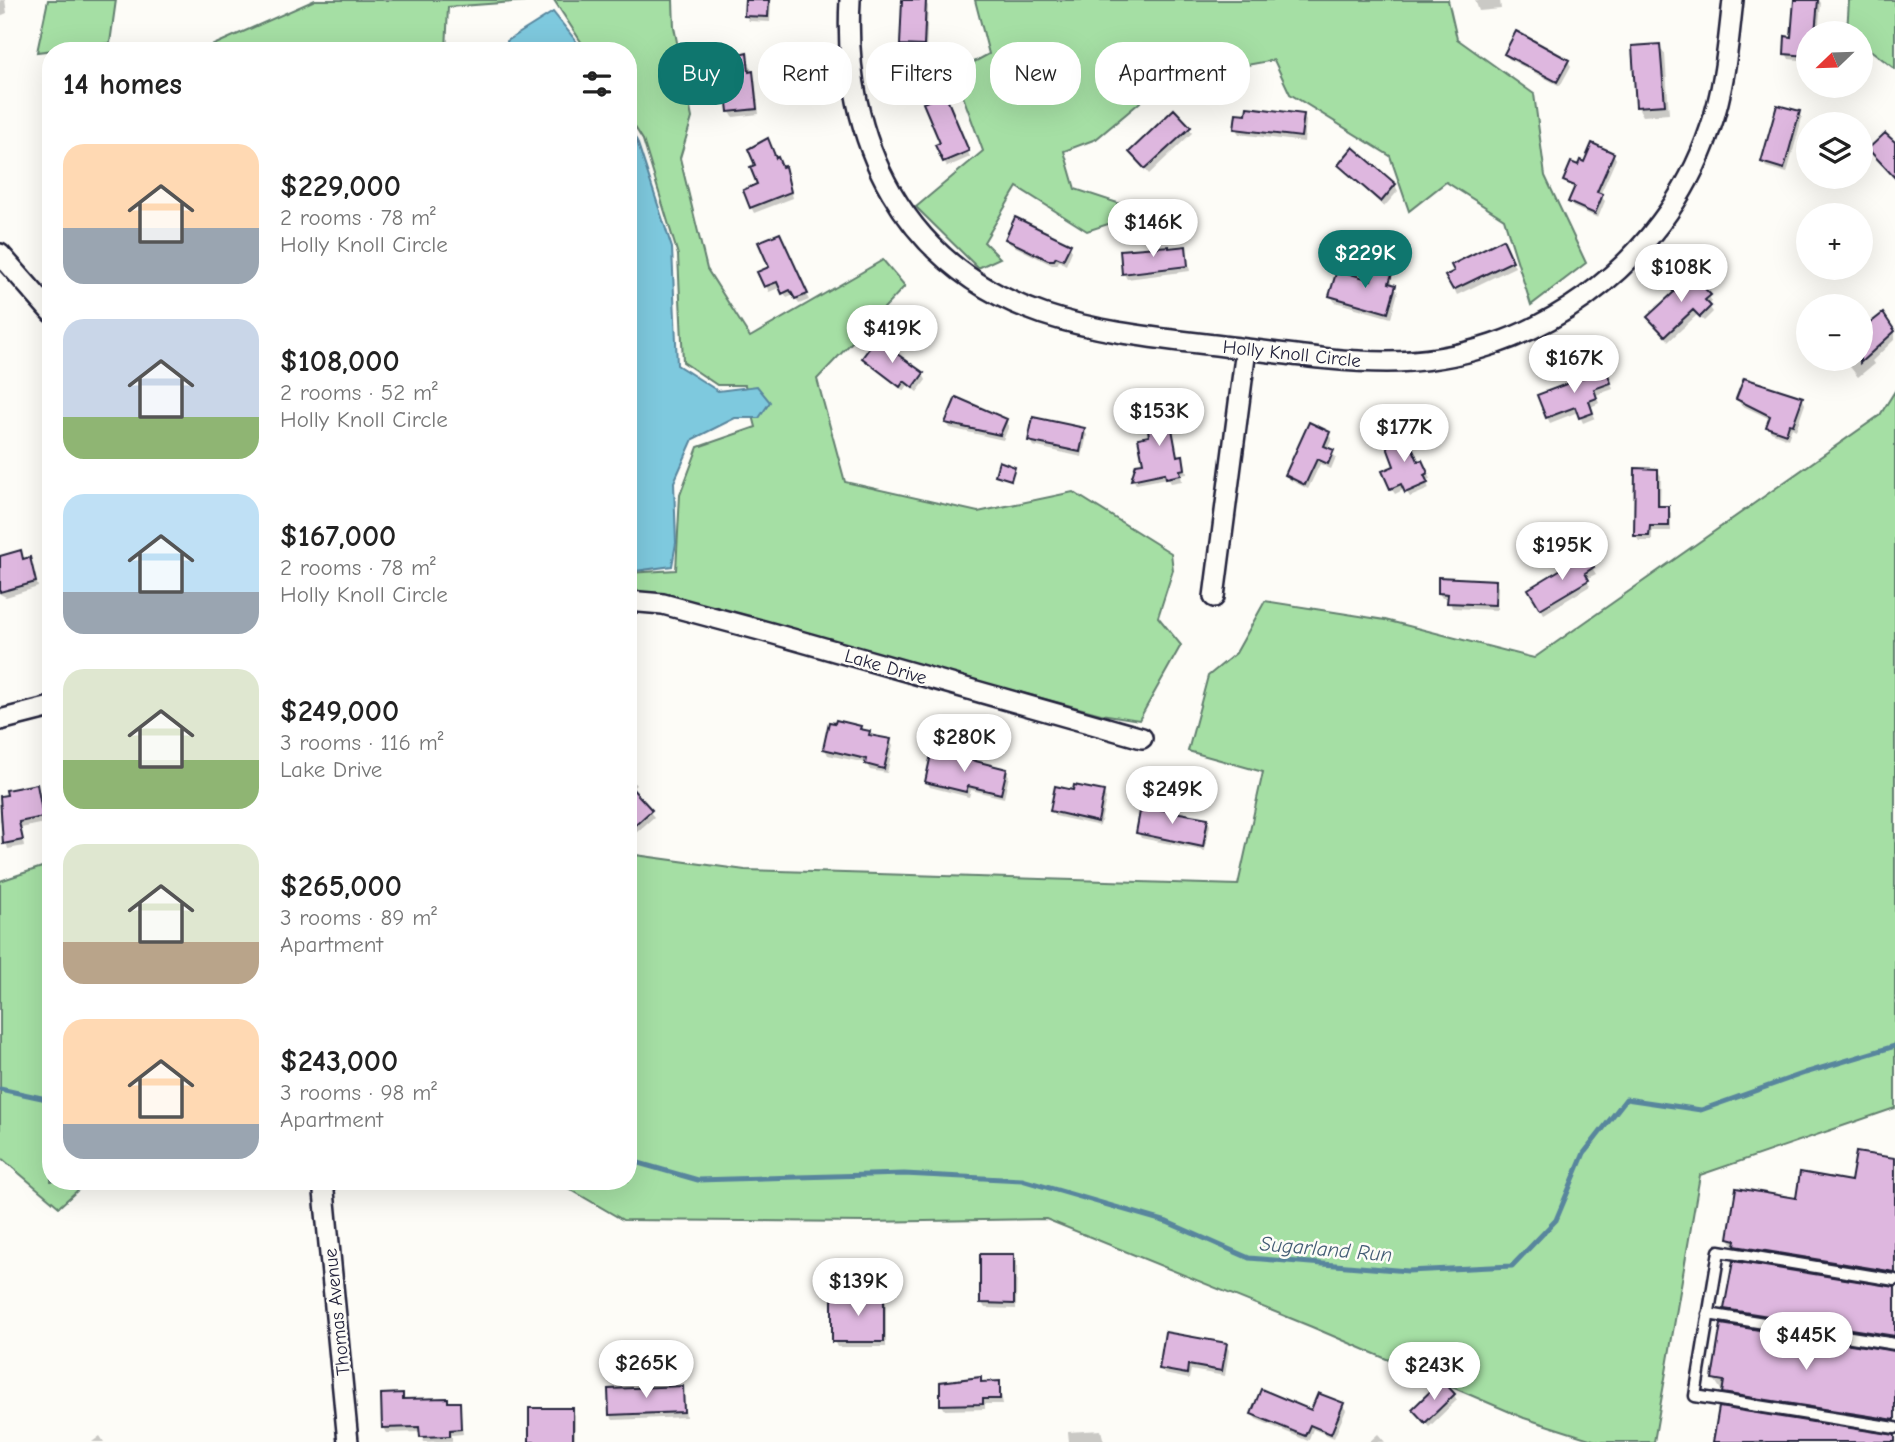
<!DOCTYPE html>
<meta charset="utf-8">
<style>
:root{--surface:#fff;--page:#f6f6f6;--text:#222;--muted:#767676;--accent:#0f766e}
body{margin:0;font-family:"Comic Neue",sans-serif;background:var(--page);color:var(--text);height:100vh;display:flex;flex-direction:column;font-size:26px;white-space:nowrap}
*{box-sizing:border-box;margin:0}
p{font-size:23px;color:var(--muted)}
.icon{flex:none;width:38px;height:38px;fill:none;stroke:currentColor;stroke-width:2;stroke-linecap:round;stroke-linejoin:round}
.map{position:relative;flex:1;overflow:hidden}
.panel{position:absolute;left:42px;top:42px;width:595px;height:1148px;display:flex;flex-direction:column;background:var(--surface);border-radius:28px;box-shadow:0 7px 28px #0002}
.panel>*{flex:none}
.guide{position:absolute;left:658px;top:42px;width:665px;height:63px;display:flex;gap:14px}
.needle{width:46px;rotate:247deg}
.tools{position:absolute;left:1796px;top:21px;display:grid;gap:14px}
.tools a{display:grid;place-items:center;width:77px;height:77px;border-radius:50%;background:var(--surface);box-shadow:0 7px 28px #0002;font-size:35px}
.price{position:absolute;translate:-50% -60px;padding:0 16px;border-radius:24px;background:#fff;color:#222;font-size:23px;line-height:46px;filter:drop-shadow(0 2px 4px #0008)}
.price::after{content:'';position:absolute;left:50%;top:42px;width:21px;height:16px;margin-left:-10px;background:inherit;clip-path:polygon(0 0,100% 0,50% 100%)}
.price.selected{background:var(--accent);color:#fff}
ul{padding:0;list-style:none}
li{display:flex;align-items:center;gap:21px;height:175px;padding:0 21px}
li span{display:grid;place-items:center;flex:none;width:196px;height:140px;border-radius:21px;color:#555}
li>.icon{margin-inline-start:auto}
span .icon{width:84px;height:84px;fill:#fffc;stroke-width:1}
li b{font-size:30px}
h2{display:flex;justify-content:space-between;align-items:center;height:84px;padding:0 21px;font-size:30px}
.tag{padding:0 24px;border-radius:28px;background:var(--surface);box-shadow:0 7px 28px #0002;font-size:24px;line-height:63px}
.tag.selected{background:var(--accent);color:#fff}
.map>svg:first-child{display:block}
</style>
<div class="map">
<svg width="1895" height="1442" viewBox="0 0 1895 1442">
<rect width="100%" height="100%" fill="#fdfcf7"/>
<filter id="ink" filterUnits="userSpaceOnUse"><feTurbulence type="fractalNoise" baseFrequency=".0143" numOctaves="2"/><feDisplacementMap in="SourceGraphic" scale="14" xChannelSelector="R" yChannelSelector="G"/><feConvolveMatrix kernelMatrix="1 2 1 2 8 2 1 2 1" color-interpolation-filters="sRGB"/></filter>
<g filter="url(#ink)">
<!-- green -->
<path fill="#a5dfa4" stroke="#648070" stroke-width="2" d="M48,0H116L110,43L37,52Z
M315,0H540L448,7L446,51H200Z
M554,0H673L674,27L692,118L680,158L707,269L750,337L883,260L905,286L817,379L845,482L978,512L1073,492L1171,553L1173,570L1158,617L1181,645L1139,720L1101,714L660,596L628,595V573L676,570L680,495L698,447L756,427L745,385H717L683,362L678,255L643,140L628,116V51H587Z
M975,0H1448L1457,39L1534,94L1545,176L1586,263L1531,305L1504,219L1446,182L1409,211L1390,156L1290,94L1274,60L1214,71L1196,98L1157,88L1096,139L1064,151L1075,189L1145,212L1087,231L1017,187L984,242L1000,258L978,268L916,207L983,151L961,91L939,81L989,54Z
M1849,0H1895V69L1860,42V33L1847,32Z
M1895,391V1108L1700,1175L1654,1442H1599L1524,1418L1312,1327L1046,1219L867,1222L623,1220L556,1181H628V854L745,870L1238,885L1263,772L1188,751L1208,676L1236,653L1265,601L1385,620L1534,658L1880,415Z
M51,864V1181H88L59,1207L0,1157V881Z"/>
<!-- water -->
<path fill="#7ec9de" stroke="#59869d" stroke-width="2" d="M553,12L584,51H507V41Z
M628,126L637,141L672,248L677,365L718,391L757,386L770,402L759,418H735L693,439L674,482L676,543L672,566L628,572Z"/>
<!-- shadow -->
<path fill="#0003" d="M0,0H5L7,13L0,16Z
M746,0H771L770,22L749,21L746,15Z
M904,0L925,1L928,6L926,51L905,50L902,45Z
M1475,0H1500L1501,9L1479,11Z
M1796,0H1819L1821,3L1818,33H1808V61L1789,59L1786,53L1793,39Z
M1659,46L1665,54L1669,114L1643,116L1638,107Z
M746,54L755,79L759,114L733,117L730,112V56Z
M1506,54L1568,61L1571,66L1560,86L1509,59Z
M947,101L970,157L947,167L938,146L943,144Z
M1799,112L1802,118L1787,173L1766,167L1763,162Z
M1303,115L1306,121L1304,142L1239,134L1236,129Z
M1189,128L1192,133L1149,174L1131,152Z
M767,140L776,160L787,173L793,198L754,213L751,207L759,185L751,147Z
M1613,154L1616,159L1600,195L1605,201L1598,218L1573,207L1570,202L1575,190L1565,181L1585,164Z
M1340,166L1395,185L1398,191L1384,207Z
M1007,239L1069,246L1072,251L1066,265L1059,261L1057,265H1052L1010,244Z
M782,241L809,300L799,304L794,295L787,298L781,287L769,292L760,273L771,268Z
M1502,241L1515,267L1457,295L1448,276Z
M1185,248L1190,271L1127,279L1124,274L1169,250Z
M1391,275L1393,286L1398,292L1391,318L1335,302L1331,296Z
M1709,296L1712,302L1708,305L1713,312L1704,321L1697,315L1669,341L1653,323Z
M1883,315L1895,330V339L1872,361L1874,364L1858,377L1844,359H1860Z
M864,358L923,374L926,380L917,392L908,385L904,391Z
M1609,377L1613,389L1596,395L1599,403L1591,407L1595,418L1583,423L1578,412L1550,423L1547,417Z
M1802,398L1805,404L1796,430L1792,428L1788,439L1771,432L1768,427L1770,419L1741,405L1738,399Z
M1167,409L1178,458L1182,457L1185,462L1187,474L1181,475L1182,481L1171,483L1168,478L1136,484L1133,479L1145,464L1151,437Z
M1006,420L1009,426L1003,440L950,428L947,423Z
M1084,430L1087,435L1082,457L1033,446L1030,441Z
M1328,434L1332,439L1327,449L1336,457L1331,469L1320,464L1308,489L1290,480L1287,475Z
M1418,463L1425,467L1430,479L1426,480L1429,489L1410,497L1405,489L1395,494L1391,488L1396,467Z
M1014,468L1012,482L997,475Z
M1657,470L1661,476L1660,508H1668L1671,513V531H1652V541H1639L1635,535Z
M20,552L24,561L29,559L32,565L38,587L6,597L0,594V558Z
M1585,557L1596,574L1586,579L1590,586L1544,614L1530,589Z
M1495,582L1498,587L1497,610L1452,608L1449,598H1442L1439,593Z
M859,727L871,737L890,741L893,746L887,773L870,770L866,763L828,755L825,749Z
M1006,770L1009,776L1004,798L971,790L969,797L930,787L927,782Z
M628,775L636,785L631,789L654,817L628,840Z
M36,786L45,823L21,828L24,846L8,849L0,820V798Z
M1075,792H1103L1106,798L1100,826L1055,816L1052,811Z
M1207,819L1210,825L1205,851L1141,838L1138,832Z
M1895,1160V1283L1736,1250L1729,1238L1797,1200L1852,1183Z
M1013,1256L1017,1261L1016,1309L985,1308L982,1303Z
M1895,1289V1347L1733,1321L1726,1309Z
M883,1296L886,1301V1347H837L834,1341Z
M1226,1345L1229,1350L1225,1376L1191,1370L1189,1379L1164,1374L1161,1369Z
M1895,1353V1431L1730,1404L1714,1379Z
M980,1379L983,1383H999L1003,1404H985V1409L945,1410L942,1405Z
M682,1388L686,1417L613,1420L610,1415Z
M402,1395L406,1401L447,1399L450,1404L459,1403L463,1434L452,1435V1441L424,1442L421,1432L387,1433L384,1428Z
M1454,1395L1457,1400L1429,1427L1414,1409Z
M1342,1405L1346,1410L1334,1438L1313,1429L1308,1441L1256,1419L1253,1414L1312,1412Z
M572,1410L575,1415V1442H531Z
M1101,1430L1104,1442H1069L1068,1432Z
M1378,1434L1385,1442H1369Z
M100,1436L104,1442H92Z"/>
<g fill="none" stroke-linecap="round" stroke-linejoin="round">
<!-- stream -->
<path stroke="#59869d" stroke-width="5" d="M0,1089L51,1100
M628,1160L698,1180L904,1174L1022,1180L1167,1222L1249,1258L1408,1271L1512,1266L1556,1220L1584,1153L1626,1099L1701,1110L1805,1073L1895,1046"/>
</g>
<!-- building -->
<path fill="#deb7df" stroke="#22223b" stroke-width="2" d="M745,0H769L768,17L744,16Z
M902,0H926L924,46L900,45Z
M1794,0H1818L1815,33H1808V56L1784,54L1785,36L1791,37Z
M1516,31L1569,60L1557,82L1504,54Z
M1660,44L1665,105L1636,107L1632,46Z
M747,52L749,72L753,71L757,109L728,112L724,74H729L727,57Z
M945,94L969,151L943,162L935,145L940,143L923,103Z
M1777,105L1800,111L1784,169L1761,162Z
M1247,107L1304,114L1301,137L1234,129L1236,113L1246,114Z
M1174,109L1191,127L1145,169L1129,152Z
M1885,133L1895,142V178L1868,149Z
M768,138L776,158L778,157L782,167L785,166L791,192L750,208L743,190L757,184L750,167L755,165L748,149Z
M1592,143L1614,153L1597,192L1603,194L1595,214L1568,202L1575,186L1563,181L1571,162L1578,165L1580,160L1584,162Z
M1353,147L1396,184L1381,202L1338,165Z
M1015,217L1071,244L1063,260L1056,257L1054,260H1048L1005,239Z
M780,233L808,294L795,299L790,290L782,294L777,282L764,287L757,272L769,267L758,242Z
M1503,239L1513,261L1453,290L1445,276L1454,271L1451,265Z
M1169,246V248L1186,246L1188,266L1122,274L1120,250Z
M1375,269L1392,274L1389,283L1396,285L1388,313L1329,296L1337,270L1371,280Z
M1689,272L1711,295L1705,300L1711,306L1700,317L1693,310L1665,336L1647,317L1674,292L1671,289Z
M1883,313L1895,331L1860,363V331Z
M876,339L924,373L913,388L904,381L900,387L862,358Z
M1606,369L1611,383L1594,389L1597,398L1589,401L1593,413L1579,418L1575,407L1546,418L1537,395Z
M1744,378L1803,397L1793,425L1789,424L1786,434L1766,427L1770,416L1736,399Z
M956,397L1007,419L1000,435L945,423Z
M1168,407L1177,456L1183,455L1185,469L1180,470L1181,475L1166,478L1165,473L1131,480L1136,464L1143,463L1138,438L1149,436L1145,411Z
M1033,417L1085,428L1080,452L1028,441Z
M1309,422L1330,432L1324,446L1334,450L1328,464L1317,459L1305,485L1285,475Z
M1405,430L1418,461L1422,460L1428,473L1424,475L1428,483L1405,493L1401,484L1390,489L1382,471L1394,466L1384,439Z
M999,461L1015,467L1011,480L995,475Z
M1635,468L1658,469V506H1669V526H1650L1649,536H1634Z
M21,550L23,559L30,557L36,582L0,592V556Z
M1586,554L1594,567L1585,573L1589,580L1540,609L1528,589Z
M1438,577L1496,580L1495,605L1447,603L1448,594L1438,593Z
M836,720L861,726L860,729L870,731L869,735L891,739L884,769L865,764L866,759L823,749L829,722L835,723Z
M932,750L1007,769L1001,794L968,786L966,792L925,782Z
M37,784L43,817L19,822L23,840L3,844L0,796L7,795L6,790Z
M628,784L652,810L628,832Z
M1074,785L1104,791L1098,822L1050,811L1055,786L1073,790Z
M1141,806L1208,818L1203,847L1136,833Z
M1856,1152L1895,1158V1272L1735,1246L1736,1240L1728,1238L1736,1188L1796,1198L1800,1172L1851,1181Z
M980,1254H1014V1304L980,1303Z
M1733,1261L1895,1287V1336L1724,1309Z
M832,1294H884V1342H832Z
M1721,1324L1895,1351V1420L1722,1393L1724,1381L1712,1379Z
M1165,1332L1227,1343L1222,1371L1188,1365L1187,1374L1159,1369Z
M981,1377V1382L1000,1381V1399H983V1404L940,1405V1382Z
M1442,1380L1455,1394L1425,1423L1412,1409Z
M683,1386L684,1412L609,1415L608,1389Z
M1261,1389L1311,1410L1318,1393L1344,1403L1331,1434L1310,1425L1305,1436L1251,1414Z
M403,1393V1399L448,1398V1402H460L461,1429L450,1430V1436L420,1437L419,1427L382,1428L381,1394Z
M1719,1407L1895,1435V1442H1713Z
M529,1408H573V1442H529Z"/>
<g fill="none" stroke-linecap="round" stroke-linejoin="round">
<defs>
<path id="service" d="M1895,1280L1719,1251L1695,1396L1895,1428
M1708,1314L1895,1344"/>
<path id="minor" d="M850,0C842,141 904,267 1043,314C1103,334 1168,339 1230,347C1282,353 1335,362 1387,362C1532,362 1664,265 1710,129C1725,87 1728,44 1733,0
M0,254L51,312
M1214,597L1246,349
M628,601L663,604L771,633L1142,738
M0,720L51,707
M323,1181L348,1442"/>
</defs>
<!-- service casing -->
<use href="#service" stroke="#22223b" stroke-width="15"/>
<!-- minor casing -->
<use href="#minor" stroke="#22223b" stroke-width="24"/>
<!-- service -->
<use href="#service" stroke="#fdfcf7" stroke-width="10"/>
<!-- minor -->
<use href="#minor" stroke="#fdfcf7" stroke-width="19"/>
</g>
</g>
<g text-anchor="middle" stroke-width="5" stroke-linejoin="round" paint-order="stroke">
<!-- street labels -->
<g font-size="19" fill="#22223b" stroke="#fdfcf7">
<text transform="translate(1292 353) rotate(6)" y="7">Holly Knoll Circle</text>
<text transform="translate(886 666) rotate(16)" y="7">Lake Drive</text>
<text transform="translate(336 1312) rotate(-96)" y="7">Thomas Avenue</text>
</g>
<!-- water labels -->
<g font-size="21" font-style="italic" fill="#425c74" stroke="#fdfcf7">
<text transform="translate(1326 1249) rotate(5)" y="7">Sugarland Run</text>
</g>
</g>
</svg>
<div class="tools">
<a><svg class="needle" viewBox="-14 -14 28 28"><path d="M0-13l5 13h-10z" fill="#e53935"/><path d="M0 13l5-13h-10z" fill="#767676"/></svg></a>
<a><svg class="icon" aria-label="layers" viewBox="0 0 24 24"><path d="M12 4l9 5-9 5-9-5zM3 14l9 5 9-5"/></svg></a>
<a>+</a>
<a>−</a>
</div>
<b class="price" style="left:1153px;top:259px">$146K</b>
<b class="price selected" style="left:1365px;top:290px">$229K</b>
<b class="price" style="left:1681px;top:304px">$108K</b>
<b class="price" style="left:892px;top:365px">$419K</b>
<b class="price" style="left:1574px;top:395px">$167K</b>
<b class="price" style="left:1159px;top:448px">$153K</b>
<b class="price" style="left:1404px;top:464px">$177K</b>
<b class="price" style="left:1562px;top:582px">$195K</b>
<b class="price" style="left:964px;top:774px">$280K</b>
<b class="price" style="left:1172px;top:826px">$249K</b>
<b class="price" style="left:858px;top:1318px">$139K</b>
<b class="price" style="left:1806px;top:1372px">$445K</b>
<b class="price" style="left:646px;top:1400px">$265K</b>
<b class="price" style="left:1434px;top:1402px">$243K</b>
<div class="guide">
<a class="tag selected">Buy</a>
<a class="tag">Rent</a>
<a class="tag">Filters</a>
<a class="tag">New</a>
<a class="tag">Apartment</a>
</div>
<section class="panel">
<h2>14 homes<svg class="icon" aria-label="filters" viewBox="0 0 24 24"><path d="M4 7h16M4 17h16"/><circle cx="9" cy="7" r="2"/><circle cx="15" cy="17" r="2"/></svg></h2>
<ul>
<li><span style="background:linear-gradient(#ffd9b3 60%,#9aa5b1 0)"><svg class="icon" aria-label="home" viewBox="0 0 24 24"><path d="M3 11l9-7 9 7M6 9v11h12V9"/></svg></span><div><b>$229,000</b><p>2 rooms · 78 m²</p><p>Holly Knoll Circle</p></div></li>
<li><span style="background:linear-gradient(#c9d6e8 70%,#8fb573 0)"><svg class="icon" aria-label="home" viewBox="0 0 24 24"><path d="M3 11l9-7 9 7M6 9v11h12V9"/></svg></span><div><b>$108,000</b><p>2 rooms · 52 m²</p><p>Holly Knoll Circle</p></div></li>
<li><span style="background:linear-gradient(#bfe0f5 70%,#9aa5b1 0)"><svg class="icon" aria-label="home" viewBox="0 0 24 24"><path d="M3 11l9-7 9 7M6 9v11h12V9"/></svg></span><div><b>$167,000</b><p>2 rooms · 78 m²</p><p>Holly Knoll Circle</p></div></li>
<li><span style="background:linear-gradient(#dfe7d0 65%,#8fb573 0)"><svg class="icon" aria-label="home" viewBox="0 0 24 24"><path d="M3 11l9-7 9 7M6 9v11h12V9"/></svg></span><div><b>$249,000</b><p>3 rooms · 116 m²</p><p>Lake Drive</p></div></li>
<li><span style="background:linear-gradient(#dfe7d0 70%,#b9a48a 0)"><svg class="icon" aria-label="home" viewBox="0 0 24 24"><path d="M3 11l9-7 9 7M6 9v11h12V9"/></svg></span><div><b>$265,000</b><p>3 rooms · 89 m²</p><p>Apartment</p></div></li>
<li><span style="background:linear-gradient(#ffd9b3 75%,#9aa5b1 0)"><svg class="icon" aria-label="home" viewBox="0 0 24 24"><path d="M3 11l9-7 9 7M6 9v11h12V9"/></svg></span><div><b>$243,000</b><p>3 rooms · 98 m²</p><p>Apartment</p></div></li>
</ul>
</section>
</div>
